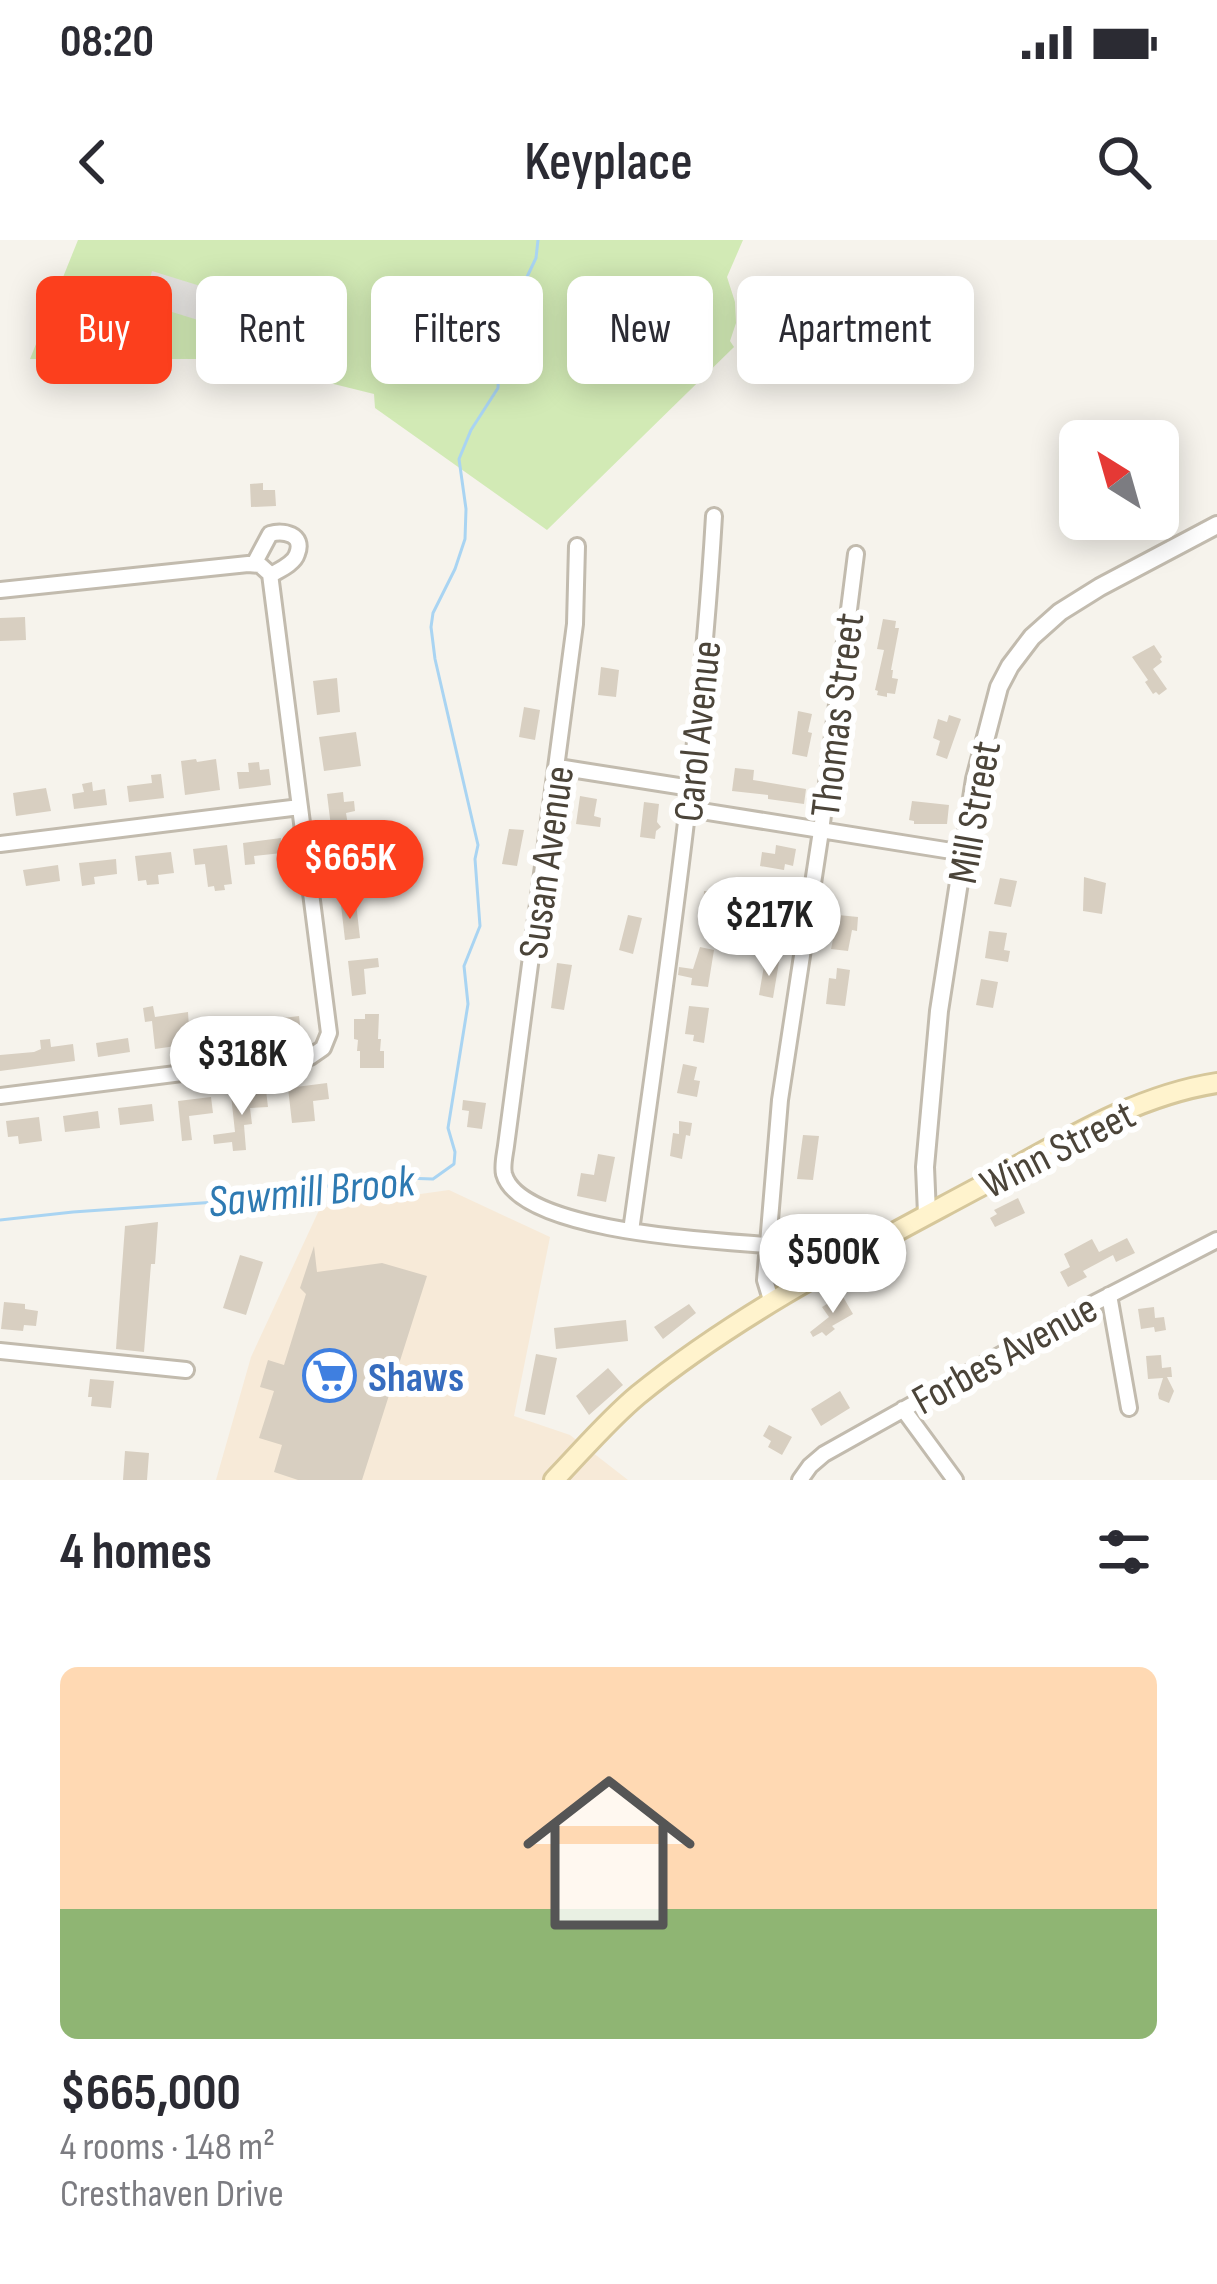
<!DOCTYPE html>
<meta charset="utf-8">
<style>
:root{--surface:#fff;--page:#f7f7f7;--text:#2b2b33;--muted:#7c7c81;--accent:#fc3f1d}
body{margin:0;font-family:"Sofia Sans Condensed",sans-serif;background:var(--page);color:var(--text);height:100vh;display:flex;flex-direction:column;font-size:45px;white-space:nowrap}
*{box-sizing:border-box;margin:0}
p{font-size:39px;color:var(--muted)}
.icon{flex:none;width:66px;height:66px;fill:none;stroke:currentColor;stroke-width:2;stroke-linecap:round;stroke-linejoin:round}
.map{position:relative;height:1240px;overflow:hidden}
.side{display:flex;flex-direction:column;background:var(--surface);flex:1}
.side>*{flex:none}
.guide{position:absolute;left:36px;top:36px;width:1146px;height:108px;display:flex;gap:24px}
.needle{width:78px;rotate:323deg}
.fabs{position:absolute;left:1059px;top:180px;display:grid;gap:24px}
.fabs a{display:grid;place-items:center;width:120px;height:120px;border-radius:18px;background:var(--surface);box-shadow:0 6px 30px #0003;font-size:60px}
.price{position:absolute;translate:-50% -102px;padding:0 27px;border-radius:42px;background:#fff;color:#222;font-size:39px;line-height:78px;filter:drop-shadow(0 3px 6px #0008)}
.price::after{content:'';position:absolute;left:50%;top:72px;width:36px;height:27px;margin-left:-18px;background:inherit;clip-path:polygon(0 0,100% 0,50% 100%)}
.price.current{background:var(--accent);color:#fff}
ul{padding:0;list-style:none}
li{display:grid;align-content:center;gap:24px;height:636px;padding:0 60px}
li span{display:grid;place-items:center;height:372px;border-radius:18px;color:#555}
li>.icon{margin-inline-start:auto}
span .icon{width:216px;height:216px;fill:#fffc;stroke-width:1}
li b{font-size:51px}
h2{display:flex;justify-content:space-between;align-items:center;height:144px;padding:0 60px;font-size:51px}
.tag{padding:0 42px;border-radius:18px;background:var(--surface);box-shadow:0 6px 30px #0003;font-size:42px;line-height:108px}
.tag.current{background:var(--accent);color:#fff}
.status{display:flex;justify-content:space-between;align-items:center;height:84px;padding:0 60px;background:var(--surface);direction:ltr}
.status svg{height:33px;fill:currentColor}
header{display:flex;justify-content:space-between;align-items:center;height:156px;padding:0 60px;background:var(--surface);font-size:54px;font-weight:600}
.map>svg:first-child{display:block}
</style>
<div class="status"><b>08:20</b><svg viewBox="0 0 49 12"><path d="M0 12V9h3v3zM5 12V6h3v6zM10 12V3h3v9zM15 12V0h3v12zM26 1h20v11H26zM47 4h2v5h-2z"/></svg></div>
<header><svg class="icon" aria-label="back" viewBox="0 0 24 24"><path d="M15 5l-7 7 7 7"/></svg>Keyplace<svg class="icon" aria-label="search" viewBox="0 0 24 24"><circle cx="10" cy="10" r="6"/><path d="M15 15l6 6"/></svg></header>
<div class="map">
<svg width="1217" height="1240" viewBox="0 0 1217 1240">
<rect width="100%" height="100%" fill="#f6f3ec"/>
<!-- commercial -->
<path fill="#f7ead8" d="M449,950L550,997L514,1176L570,1195L628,1240H216L251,1117L320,968Z"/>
<!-- green -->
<path fill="#d2eab5" d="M78,0H743L727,37L735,62L736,83L730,101L734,107L547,290L375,168L374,154L233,119H30Z"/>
<!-- parking -->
<path fill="#e5e3e0" d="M152,31L317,82L304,113L143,63Z"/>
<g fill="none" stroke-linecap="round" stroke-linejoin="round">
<!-- stream -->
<path stroke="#a9d4f2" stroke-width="3" d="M0,980L73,972L216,962L258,954L291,953L349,942L368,945L404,938L433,939L454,924L455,912L448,888L468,764L464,726L480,686L475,619L478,605L435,419L431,387L433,373L455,329L465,299L466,269L459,219L471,190L498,148L499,125L504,104L514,83L526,39L536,18L538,0"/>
</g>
<!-- building -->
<path fill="#d8cfc1" d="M263,243V250H275L276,266L251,267L250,244Z
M25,377L26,400L0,401V378Z
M883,379L896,381L895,388H899L891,430H893L892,438L898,439L895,454L887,453V457L877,455L878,451L875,450L884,410L877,409Z
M1154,405L1162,417L1160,419L1162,422L1153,429L1167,449L1159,455L1156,452L1153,454L1145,442L1148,440L1132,417Z
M601,427L619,430L616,457L598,455Z
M337,438L340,472L317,475L313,441Z
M524,467L540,470L535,500L519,497Z
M798,471L812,474L808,492L812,493L807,517L792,514Z
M949,475L961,479L947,519L936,515L940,501L933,498L938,479L947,482Z
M356,492L361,526L324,531L319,497Z
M196,519L197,522L216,519L220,550L185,555L181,521Z
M259,522L260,530L269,529L271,545L239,549L237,532H249L248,523Z
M735,528L754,530L753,540L806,549L804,564L768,559V555L732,551Z
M161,534L164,558L129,562L127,546L152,543L151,535Z
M92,542L93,551L105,549L107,565L74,569L72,554L84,552L82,544Z
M46,548L51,571L16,576L13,553Z
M343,552L344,562L354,561L355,571L346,573L348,585L331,587L327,554Z
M580,556L597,559L594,576L601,578L600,587L576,584Z
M912,561L949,565L947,584H914V581L909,580Z
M644,562L659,564L657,582L661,587L656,591L655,599L640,597Z
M509,589L524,590L517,626L502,624Z
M281,598L282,613L254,616L255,624L245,625L243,603Z
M227,605L232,644L224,645L225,650L215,651L214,646L208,647L205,624L195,625L193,609Z
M776,605L796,609L793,626L785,624L784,630L760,626L762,612L775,614Z
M361,606L364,629L353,631L355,643L339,645L334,610Z
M171,612L174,633L158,635L159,644L147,645L146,640L138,641L135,616Z
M116,619L117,634L94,637L95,644L82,646L79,623Z
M58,625L60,641L26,646L23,630Z
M1084,637L1106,643L1102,674L1083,671Z
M1000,638L1017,641L1011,667L994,664Z
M704,651L719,652L717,687L702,686Z
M356,663L360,698L345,700L341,665Z
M628,675L642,678L633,714L619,710Z
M766,675L786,679L782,701L762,697Z
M838,675L858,677L857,691L852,690L848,711L831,709Z
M989,691L1007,693L1004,710L1010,711L1008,722L985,718Z
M700,707L714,710L708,747L691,745L692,738L678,735L679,727L693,729Z
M378,718L379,727L364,729L366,754L352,756L348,721Z
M765,720L779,722L773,758L759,755Z
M557,723L572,725L564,770L551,768Z
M837,728L850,730L845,766L826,764L829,738L836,739Z
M981,739L998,742L993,768L976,765Z
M153,766L155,777L188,772L190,804L155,809L152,781L145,782L143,768Z
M689,766L709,768L704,803L693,801L694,795L685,794Z
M365,774H379L378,799H381L380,811H384V828H360V811H357L358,800L354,799V779H365Z
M299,776L301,793L269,796L267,780Z
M230,777L231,785L244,783L246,799L212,803L210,787L220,786L219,778Z
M128,798L130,812L98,817L96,803Z
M50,799L51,807L73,804L75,821L0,831V815L34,812L41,809L40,800Z
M683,824L697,827L694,840L700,841L697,857L677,853Z
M327,843L329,859L313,861L315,881L292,883L288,848Z
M266,850L268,867L250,868L252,884L244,885L246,910L233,911L232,902L214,904L213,895L235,892L231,855Z
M211,857L213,873L189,876L192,900L182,901L178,861Z
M463,860L486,863L482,889L467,887L469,871L462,870Z
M152,864L154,881L120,885L118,868Z
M98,871L100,888L65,892L63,876Z
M39,877L42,901L19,904L18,896L8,897L6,881Z
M679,881L692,883L690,896L686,895L682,919L670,916L673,893L679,894Z
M803,895L819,896L813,940L797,939Z
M598,914L615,917L606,962L577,956L581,933L594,935Z
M1018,958L1025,973L995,987L990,978L997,974L994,970Z
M158,982L155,1024H151L144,1112L116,1109L125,986Z
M1127,998L1135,1013L1116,1022L1113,1015L1083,1031L1087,1037L1068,1047L1060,1032L1070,1027L1064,1014L1092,999L1099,1012Z
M314,1006L317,1032L382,1023L427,1036L362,1240H298L274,1232L282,1205L259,1198L274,1151L260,1147L268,1120L284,1125L306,1054L300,1048Z
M240,1015L263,1022L246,1075L223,1068Z
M842,1055L853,1074L832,1086L835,1089L826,1096L822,1092L813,1097L810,1092L829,1077L822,1067Z
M4,1062L25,1064V1069L38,1071L36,1086L24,1085L23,1091L1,1089Z
M689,1064L696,1073L663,1099L654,1087Z
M1154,1067L1155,1078L1164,1077L1166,1090L1155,1092L1154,1087L1141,1089L1138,1069Z
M626,1080L628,1101L556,1109L554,1088Z
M536,1114L557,1118L545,1175L525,1171Z
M1161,1115L1162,1128L1171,1127L1172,1137H1167L1174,1151L1169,1163L1159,1159L1158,1154L1163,1138L1148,1139L1146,1116Z
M608,1128L623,1145L589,1175L576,1156Z
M90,1139L114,1141L111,1168L91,1166L92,1157H88Z
M840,1151L850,1168L821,1186L811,1169Z
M769,1185L792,1197L782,1215L768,1207L771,1201L763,1196Z
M125,1211L149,1213L147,1240H123Z"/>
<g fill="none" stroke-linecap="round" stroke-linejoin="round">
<defs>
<path id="minor" d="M577,306L575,384L506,906C505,914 502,926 504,934C520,992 717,1001 768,1005
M254,324L270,294C283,290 305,294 297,314C294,324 279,330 271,335
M0,350L248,324L260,325L270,334L329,793L323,808L310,817L0,856
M558,527L691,548
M689,569L964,613
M0,604L300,567
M631,991C664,753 700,516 714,276
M1109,1055L1129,1168
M772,1063L765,1040L780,860L821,591L856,314
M0,1111L186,1130
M903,1169L955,1240
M800,1240L810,1226L824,1214L1077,1072L1217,1000"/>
<path id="tertiary" d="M927,974L925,927L939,771L975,539L999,447L1010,426L1032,397L1060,372L1100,347L1217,285"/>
<path id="secondary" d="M554,1240C582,1211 608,1180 638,1155C741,1071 866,1008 983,945C1057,905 1132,856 1217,843"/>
</defs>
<!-- minor casing -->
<use href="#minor" stroke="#c2bbae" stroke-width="20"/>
<!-- tertiary casing -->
<use href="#tertiary" stroke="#c2bbae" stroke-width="22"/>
<!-- secondary casing -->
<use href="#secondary" stroke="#d6c79b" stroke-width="24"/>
<!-- minor -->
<use href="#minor" stroke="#fff" stroke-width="14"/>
<!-- tertiary -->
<use href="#tertiary" stroke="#fff" stroke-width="16"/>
<!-- secondary -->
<use href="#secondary" stroke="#fff3cd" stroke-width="18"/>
</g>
<!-- icons -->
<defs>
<symbol id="supermarket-ring" viewBox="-11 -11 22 22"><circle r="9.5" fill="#fff" stroke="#3f7fe0" stroke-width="1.5"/><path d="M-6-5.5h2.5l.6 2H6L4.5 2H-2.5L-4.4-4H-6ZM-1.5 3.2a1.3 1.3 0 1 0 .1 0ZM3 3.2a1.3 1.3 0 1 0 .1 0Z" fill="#3f7fe0"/></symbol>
</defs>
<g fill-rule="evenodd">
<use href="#supermarket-ring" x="300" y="1106" width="59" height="59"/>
</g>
<g text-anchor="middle" stroke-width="12" stroke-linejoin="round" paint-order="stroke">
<!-- street labels -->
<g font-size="42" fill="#4b4439" stroke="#fff">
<text transform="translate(836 475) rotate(-83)" y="15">Thomas Street</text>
<text transform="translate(696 491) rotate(-84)" y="15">Carol Avenue</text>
<text transform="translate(973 572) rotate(-80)" y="15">Mill Street</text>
<text transform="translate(545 622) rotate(-82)" y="15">Susan Avenue</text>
<text transform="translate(1057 908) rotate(-27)" y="15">Winn Street</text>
<text transform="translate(1004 1113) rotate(-29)" y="15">Forbes Avenue</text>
</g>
<!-- shop labels -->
<g font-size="42" font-weight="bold" fill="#366cbe" stroke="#fff" text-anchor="start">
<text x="368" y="1151">Shaws</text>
</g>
<!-- water labels -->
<g font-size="45" font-style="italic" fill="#2e7ab2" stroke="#fff">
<text transform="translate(311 950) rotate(-6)" y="16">Sawmill Brook</text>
</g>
</g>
</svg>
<div class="fabs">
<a><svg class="needle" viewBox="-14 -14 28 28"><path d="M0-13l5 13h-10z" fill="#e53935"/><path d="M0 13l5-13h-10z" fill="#7c7c81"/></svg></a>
</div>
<b class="price current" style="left:350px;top:682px">$665K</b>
<b class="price" style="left:769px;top:739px">$217K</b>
<b class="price" style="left:242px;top:878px">$318K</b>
<b class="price" style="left:833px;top:1076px">$500K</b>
<div class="guide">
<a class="tag current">Buy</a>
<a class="tag">Rent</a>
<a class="tag">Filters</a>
<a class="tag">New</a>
<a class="tag">Apartment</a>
</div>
</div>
<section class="side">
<h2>4 homes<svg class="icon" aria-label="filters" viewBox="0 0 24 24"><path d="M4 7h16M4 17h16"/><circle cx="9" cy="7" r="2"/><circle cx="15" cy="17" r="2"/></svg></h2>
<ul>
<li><span style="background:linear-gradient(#ffd9b3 65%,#8fb573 0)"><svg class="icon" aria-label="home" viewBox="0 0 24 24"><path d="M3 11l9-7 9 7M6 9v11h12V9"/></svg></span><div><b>$665,000</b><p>4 rooms · 148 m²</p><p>Cresthaven Drive</p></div></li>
</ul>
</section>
